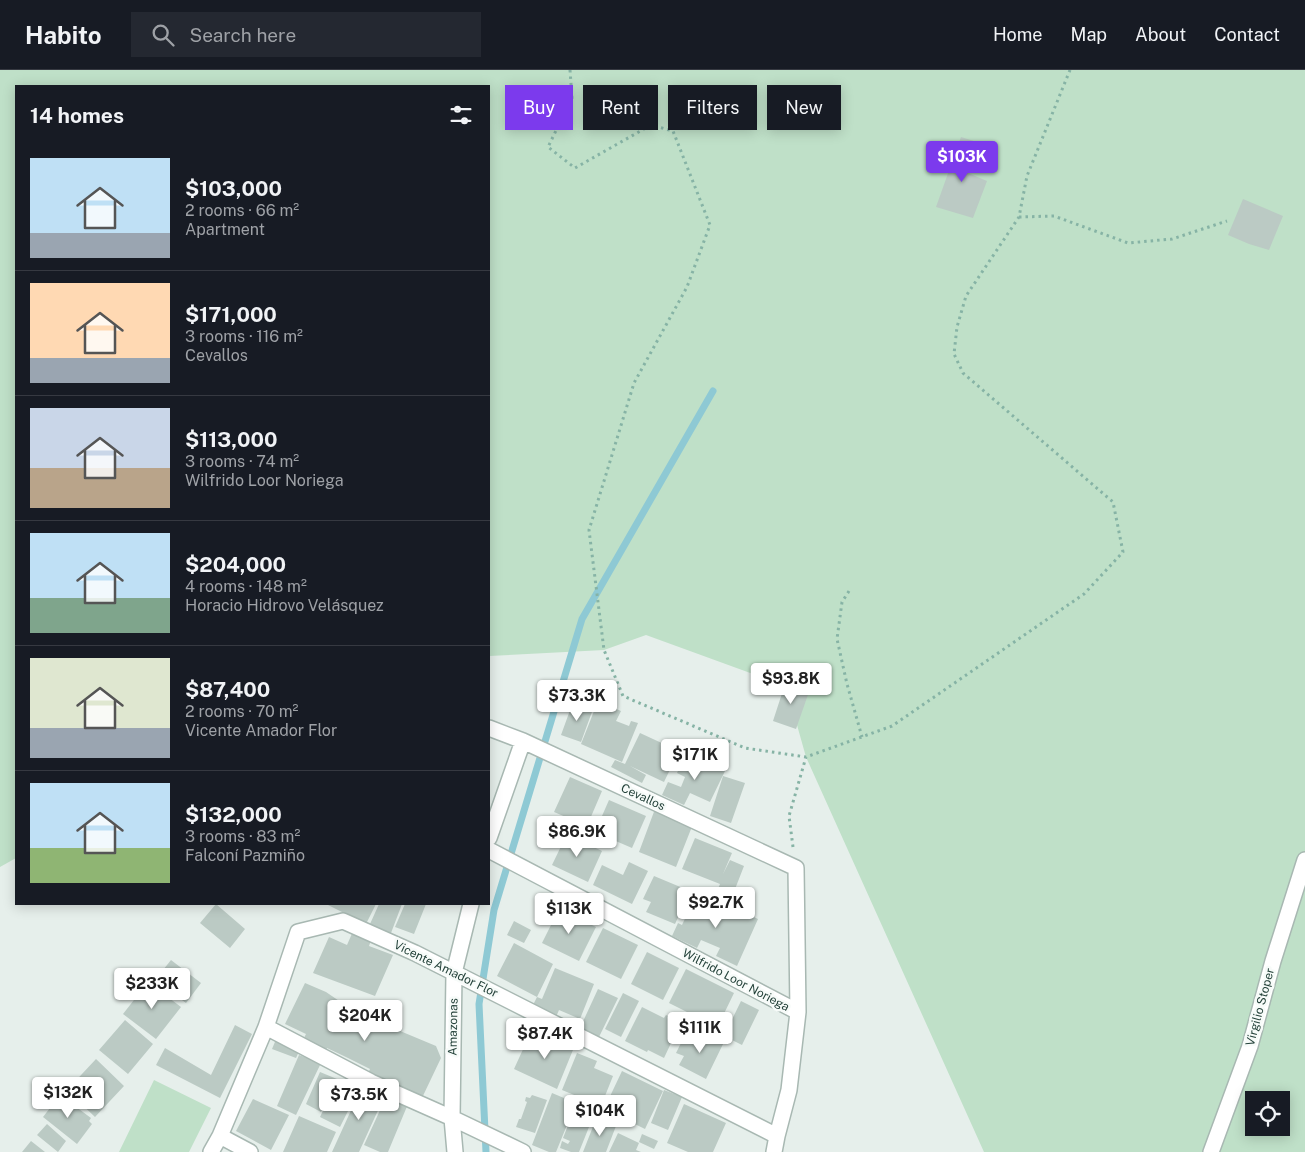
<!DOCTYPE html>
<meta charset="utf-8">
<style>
:root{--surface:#171b24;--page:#242831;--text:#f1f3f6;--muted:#9ea1a6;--line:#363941;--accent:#7c3aed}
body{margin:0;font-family:"Public Sans",sans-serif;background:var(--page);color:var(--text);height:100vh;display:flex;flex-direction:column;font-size:19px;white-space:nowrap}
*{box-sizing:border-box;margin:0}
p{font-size:16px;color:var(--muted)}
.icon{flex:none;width:28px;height:28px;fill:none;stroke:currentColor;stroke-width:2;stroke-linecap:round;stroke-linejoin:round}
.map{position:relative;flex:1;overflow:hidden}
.drawer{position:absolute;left:15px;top:15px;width:475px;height:820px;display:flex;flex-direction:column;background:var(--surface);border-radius:0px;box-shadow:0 2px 12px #0003}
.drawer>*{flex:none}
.top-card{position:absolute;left:505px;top:15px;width:475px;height:45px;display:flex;gap:10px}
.tools{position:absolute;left:1245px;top:1021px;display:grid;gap:10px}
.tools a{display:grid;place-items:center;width:45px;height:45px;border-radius:0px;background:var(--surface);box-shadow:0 2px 12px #0003;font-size:25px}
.price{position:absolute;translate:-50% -42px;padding:0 11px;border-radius:5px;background:#fff;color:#222;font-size:16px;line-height:32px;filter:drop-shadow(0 1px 2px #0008)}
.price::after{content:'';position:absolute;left:50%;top:30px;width:15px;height:11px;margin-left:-8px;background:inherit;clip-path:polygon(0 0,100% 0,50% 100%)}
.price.current{background:var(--accent);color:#fff}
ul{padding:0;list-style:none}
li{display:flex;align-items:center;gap:15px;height:125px;padding:0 15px}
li+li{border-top:1px solid var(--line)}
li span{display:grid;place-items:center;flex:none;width:140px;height:100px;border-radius:0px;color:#555}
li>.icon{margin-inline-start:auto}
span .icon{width:60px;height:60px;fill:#fffc;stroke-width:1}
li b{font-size:21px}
h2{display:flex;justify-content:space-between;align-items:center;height:60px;padding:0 15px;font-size:21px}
.pill{padding:0 18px;border-radius:0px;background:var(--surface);box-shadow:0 2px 12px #0003;font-size:18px;line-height:45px}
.pill.current{background:var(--accent);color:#fff}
header{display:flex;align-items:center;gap:30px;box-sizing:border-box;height:70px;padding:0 25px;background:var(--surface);border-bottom:1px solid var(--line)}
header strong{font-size:24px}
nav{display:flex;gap:28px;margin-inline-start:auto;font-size:18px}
.search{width:350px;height:45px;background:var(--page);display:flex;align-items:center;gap:12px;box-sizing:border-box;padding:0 18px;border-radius:0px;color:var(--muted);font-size:19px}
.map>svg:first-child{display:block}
</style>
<header>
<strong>Habito</strong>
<div class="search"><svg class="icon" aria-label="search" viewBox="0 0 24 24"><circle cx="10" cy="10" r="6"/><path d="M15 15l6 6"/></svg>Search here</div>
<nav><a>Home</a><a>Map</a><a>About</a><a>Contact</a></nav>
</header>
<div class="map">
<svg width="1305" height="1082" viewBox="0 0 1305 1082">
<rect width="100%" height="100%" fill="#e6efeb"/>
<!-- green -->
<path fill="#bfe0c8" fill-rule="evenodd" d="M0,0H1305V1082H984L806,687L786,616L646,565L604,580L489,586V16H16V788L0,797ZM1254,1030H1281V1058H1254Z
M154,1010L211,1038L189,1082H119Z"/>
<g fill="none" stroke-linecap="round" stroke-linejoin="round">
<!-- stream -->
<path stroke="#8ec9d4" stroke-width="7" d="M486,1082L479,934L494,840L582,549L713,321"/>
</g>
<!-- building -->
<path fill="#bbcac4" d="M961,67L977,72L968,103L987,111L973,148L936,137Z
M1243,129L1283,146L1269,180L1249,174L1228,165Z
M786,611L810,619L796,659L773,651Z
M598,631L621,641L616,651L629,656L631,651L638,653L622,692L581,674Z
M573,632L593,639L581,672L561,665Z
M640,663L679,681L664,712L630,696L646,705L642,713L611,697L615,690L625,694Z
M686,683L725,701L710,732L690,723L684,735L662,725L668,712L681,717L685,707L677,703Z
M723,706L745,713L731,753L710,746Z
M570,707L602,721L587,756L554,742Z
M609,730L646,746L632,778L595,762Z
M655,739L693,754L676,797L639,782Z
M567,764L602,781L588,812L552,795Z
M695,768L732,783L723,804L730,790L744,796L730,832L715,826L720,814L682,799Z
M629,792L648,801L632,834L593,815L602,795L623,805Z
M654,806L690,821L675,854L646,842L651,832L643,829Z
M698,821L718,831L715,839L733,848L737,839L758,849L737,896L716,886L720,878L701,870L697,878L672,866L678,853L682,855Z
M216,834L245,859L230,878L200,853Z
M326,834H376L366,854Z
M379,834H402L391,863L370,854Z
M405,834H426L414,864L395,857Z
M559,839L596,857L579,891L542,873Z
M514,851L531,860L524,873L507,865Z
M603,858L638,875L621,909L586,892Z
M354,859L372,867L369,876L393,885L375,926L313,903L329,867L347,875Z
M514,873L553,894L537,927L542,929L555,898L594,914L580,949L559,940L556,947L532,937L537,927L497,906Z
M647,882L679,898L663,930L631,914Z
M171,890L201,913L186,933L155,910Z
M686,899L734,923L720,952L711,948L709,953L669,933Z
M148,912L181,937L156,969L123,944Z
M305,913L326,922L348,937L369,948L436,976L441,988L421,1030L367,1005L370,999L348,988L327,978L324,984L302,972L306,964L285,954Z
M598,919L618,928L599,967L580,958Z
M623,923L639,931L621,967L605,959Z
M741,931L759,940L742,975L724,966Z
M642,937L664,948L666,945L681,952L664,988L648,980L647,982L625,971Z
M125,950L153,974L128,1004L99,980Z
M235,955L252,964L220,1028L156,995L165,978L211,1005Z
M703,961L724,972L706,1009L679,995L684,986L676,983L685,965L698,971Z
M530,964L551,973L554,966L575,975L557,1019L514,999Z
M277,967L301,977L296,988L272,979Z
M577,983L597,991L594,998L613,1006L601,1036L562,1020Z
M299,985L321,993L296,1045L277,1036Z
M96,989L124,1016L95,1047L67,1020Z
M622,1001L663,1021L645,1059L604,1039Z
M320,1002L337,1009L321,1042L306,1034Z
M338,1009L360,1017L340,1057L320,1047Z
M363,1014L385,1025L359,1082H332Z
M664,1020L682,1027L668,1060L651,1053Z
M552,1023L576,1033L556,1082H549L532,1075Z
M60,1025L91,1048L89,1051L92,1054L77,1074L43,1047Z
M387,1025L408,1034L388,1082H380L364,1075Z
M532,1025L547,1030L535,1063L516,1057L519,1049H521L527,1032L525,1031L526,1027L530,1028Z
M253,1029L289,1045L271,1080L236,1061Z
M684,1034L726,1053L713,1082H688L667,1073Z
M574,1040L593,1047L579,1082H571L560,1078L562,1071L568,1074L570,1071L563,1068Z
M299,1046L336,1062L327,1082H283Z
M596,1049L616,1056L606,1082H583Z
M47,1054L66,1071L58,1082L37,1065Z
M618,1063L639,1073L636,1080L641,1082H609Z
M642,1064L658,1071L654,1079L639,1072Z
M31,1071L45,1082H22Z"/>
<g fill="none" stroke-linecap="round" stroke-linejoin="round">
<defs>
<path id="minor" d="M489,658L523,671L796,798L798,942L789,1020L777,1066L774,1082
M489,768L523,671
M489,780L798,942
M266,957L371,1012L452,1048L523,1082
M220,1066L250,1082
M211,1082L220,1066L266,957L298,862L343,851L415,883L777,1066
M455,1082L452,1048L454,903L471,834"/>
<path id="tertiary" d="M1211,1082L1250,976L1273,891L1305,790"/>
</defs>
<!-- minor casing -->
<use href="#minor" stroke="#a8b8b2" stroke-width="18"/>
<!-- tertiary casing -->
<use href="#tertiary" stroke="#a8b8b2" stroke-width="18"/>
<!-- path -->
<path stroke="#86b3a5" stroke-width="3" stroke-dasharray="2.5 4" stroke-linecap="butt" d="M570,0L572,28L548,77L575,98L651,55L673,61L710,155L687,217L634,313L589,460L604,580L623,626L745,678L806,687L892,656L1084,524L1123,482L1113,432L963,303L954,284L957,257L966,226L1019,147L1027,106L1070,0
M1019,147L1054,146L1128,173L1172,169L1227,151
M849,521L842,532L837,569L847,614L862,667
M793,777L789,746L806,687"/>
<!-- minor -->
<use href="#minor" stroke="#fff" stroke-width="15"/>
<!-- tertiary -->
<use href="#tertiary" stroke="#fff" stroke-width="15"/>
</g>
<g text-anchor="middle" stroke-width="5" stroke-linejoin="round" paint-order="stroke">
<!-- street labels -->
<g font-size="12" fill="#24423a" stroke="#f7fbf9">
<text transform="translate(643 727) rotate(25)" y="4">Cevallos</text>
<text transform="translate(446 899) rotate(26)" y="4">Vicente Amador Flor</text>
<text transform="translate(736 910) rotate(28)" y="4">Wilfrido Loor Noriega</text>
<text transform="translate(1260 937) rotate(-75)" y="4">Virgilio Stoper</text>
<text transform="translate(453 957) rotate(-89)" y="4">Amazonas</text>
</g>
</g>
</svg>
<div class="tools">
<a><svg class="icon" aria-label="locate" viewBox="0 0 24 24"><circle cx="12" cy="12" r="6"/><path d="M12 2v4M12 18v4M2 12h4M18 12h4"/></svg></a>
</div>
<b class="price current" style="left:962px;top:113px">$103K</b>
<b class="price" style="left:791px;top:635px">$93.8K</b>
<b class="price" style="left:577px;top:652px">$73.3K</b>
<b class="price" style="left:695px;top:711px">$171K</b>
<b class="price" style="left:577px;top:788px">$86.9K</b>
<b class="price" style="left:716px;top:859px">$92.7K</b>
<b class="price" style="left:569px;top:865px">$113K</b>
<b class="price" style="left:152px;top:940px">$233K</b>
<b class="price" style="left:365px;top:972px">$204K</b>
<b class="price" style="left:700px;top:984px">$111K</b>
<b class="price" style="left:545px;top:990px">$87.4K</b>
<b class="price" style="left:68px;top:1049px">$132K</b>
<b class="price" style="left:359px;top:1051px">$73.5K</b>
<b class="price" style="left:600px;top:1067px">$104K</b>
<div class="top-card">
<a class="pill current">Buy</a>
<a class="pill">Rent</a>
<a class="pill">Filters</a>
<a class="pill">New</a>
</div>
<section class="drawer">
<h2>14 homes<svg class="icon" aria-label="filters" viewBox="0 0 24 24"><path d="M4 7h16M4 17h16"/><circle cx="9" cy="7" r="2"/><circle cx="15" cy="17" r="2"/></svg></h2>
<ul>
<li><span style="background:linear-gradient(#bfe0f5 75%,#9aa5b1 0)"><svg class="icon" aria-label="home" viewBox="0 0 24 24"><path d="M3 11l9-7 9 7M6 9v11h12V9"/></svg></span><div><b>$103,000</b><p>2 rooms · 66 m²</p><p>Apartment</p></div></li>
<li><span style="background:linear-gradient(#ffd9b3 75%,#9aa5b1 0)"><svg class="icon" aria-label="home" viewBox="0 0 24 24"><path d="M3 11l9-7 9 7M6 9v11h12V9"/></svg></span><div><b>$171,000</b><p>3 rooms · 116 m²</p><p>Cevallos</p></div></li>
<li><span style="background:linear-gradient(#c9d6e8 60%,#b9a48a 0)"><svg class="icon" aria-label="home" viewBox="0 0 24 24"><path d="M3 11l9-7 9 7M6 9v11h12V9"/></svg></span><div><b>$113,000</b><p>3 rooms · 74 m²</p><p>Wilfrido Loor Noriega</p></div></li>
<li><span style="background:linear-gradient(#bfe0f5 65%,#7fa58c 0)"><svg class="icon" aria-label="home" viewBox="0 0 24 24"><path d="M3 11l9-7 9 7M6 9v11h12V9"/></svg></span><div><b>$204,000</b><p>4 rooms · 148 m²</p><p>Horacio Hidrovo Velásquez</p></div></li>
<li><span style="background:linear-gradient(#dfe7d0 70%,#9aa5b1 0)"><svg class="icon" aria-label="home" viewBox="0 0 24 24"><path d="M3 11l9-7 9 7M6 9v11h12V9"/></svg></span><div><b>$87,400</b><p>2 rooms · 70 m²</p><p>Vicente Amador Flor</p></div></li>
<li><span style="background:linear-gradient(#bfe0f5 65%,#8fb573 0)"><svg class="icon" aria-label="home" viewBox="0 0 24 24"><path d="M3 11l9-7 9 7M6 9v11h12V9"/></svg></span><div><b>$132,000</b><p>3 rooms · 83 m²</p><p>Falconí Pazmiño</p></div></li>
</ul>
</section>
</div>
